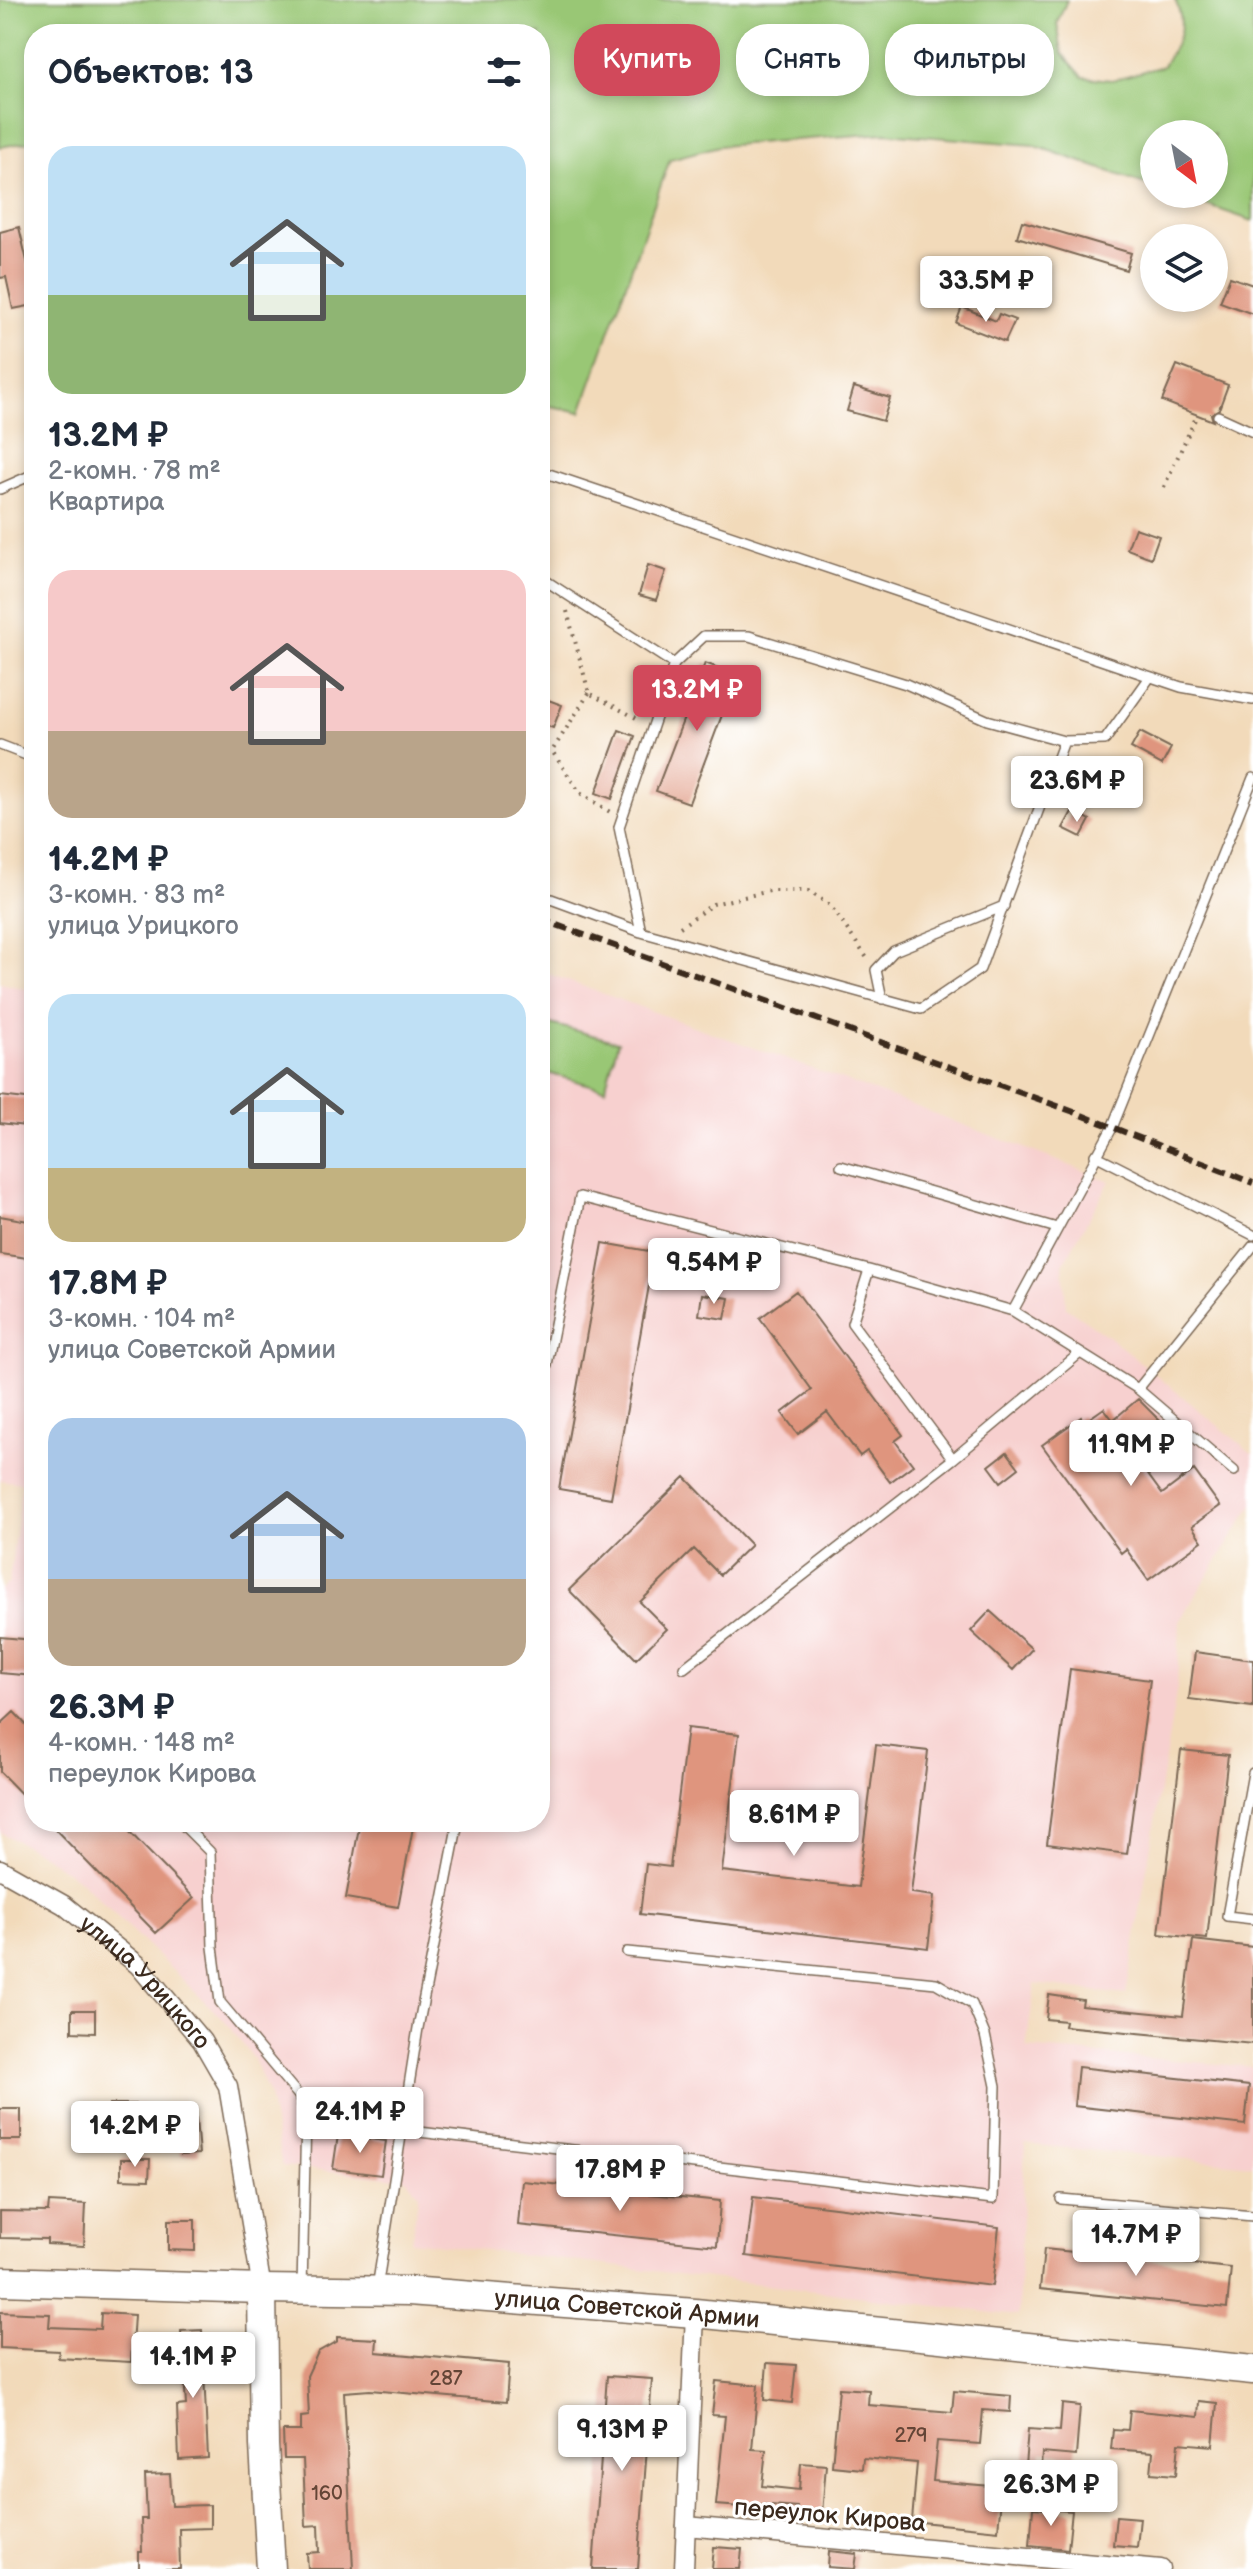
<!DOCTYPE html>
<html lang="ru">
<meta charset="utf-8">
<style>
:root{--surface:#fff;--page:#f6f6f7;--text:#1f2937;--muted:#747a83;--accent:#d1495b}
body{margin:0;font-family:"Balsamiq Sans",sans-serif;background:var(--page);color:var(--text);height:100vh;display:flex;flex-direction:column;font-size:30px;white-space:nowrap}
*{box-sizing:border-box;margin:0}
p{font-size:26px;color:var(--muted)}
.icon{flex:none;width:44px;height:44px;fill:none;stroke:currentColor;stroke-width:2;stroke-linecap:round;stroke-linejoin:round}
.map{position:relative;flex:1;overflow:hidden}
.drawer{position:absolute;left:24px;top:24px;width:526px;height:1808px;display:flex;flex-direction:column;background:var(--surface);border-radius:32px;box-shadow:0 4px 12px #0003}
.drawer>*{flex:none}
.banner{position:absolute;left:574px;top:24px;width:558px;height:72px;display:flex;gap:16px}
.needle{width:52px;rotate:148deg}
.fabs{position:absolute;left:1140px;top:120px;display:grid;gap:16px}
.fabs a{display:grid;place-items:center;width:88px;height:88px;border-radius:50%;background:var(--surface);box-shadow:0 4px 12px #0003;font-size:40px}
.price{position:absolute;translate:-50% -68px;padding:0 18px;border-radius:8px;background:#fff;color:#222;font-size:26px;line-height:52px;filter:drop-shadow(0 2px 4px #0008)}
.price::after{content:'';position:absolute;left:50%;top:48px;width:24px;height:18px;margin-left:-12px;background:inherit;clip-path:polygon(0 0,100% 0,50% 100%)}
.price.current{background:var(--accent);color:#fff}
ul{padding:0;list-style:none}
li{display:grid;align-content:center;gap:16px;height:424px;padding:0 24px}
li span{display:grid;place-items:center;height:248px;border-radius:24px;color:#555}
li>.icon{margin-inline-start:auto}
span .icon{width:144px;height:144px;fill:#fffc;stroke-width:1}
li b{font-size:34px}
h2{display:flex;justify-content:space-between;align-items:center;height:96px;padding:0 24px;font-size:34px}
.pill{padding:0 28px;border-radius:32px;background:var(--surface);box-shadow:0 4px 12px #0003;font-size:28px;line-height:72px}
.pill.current{background:var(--accent);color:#fff}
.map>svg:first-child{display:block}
</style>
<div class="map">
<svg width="1253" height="2569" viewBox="0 0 1253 2569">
<rect width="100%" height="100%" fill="#fff"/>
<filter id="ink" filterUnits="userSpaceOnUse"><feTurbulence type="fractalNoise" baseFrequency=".0125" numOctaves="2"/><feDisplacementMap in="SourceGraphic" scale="16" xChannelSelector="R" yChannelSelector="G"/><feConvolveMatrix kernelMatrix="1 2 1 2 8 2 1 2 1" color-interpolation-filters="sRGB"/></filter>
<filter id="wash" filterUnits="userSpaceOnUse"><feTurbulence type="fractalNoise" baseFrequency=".006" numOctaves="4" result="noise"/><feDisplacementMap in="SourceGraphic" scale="32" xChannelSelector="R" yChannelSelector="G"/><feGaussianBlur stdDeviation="1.8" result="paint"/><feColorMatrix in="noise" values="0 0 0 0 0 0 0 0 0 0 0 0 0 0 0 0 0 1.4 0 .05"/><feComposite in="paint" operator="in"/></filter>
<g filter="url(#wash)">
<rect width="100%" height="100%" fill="#f2daba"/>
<!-- built -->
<path fill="#f7d0cf" d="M540,971L896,1099L1110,1181L1063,1264L1066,1307L1108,1336L1253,1454V1504L1180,1620L1177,1687L1126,1995L1035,1984L1026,2048L1253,2067V2165L1025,2144L1018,2316L411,2241L419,2194L406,2179L282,2166L269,2095L254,2059L222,2018L77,1878L43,1855L0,1832V1590L9,1583L22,1483L0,1480V983L34,991V1822H540Z"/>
<!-- green -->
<path fill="#99c775" stroke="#6a784a" stroke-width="2" d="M0,0H1067L1057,23L1062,53L1083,77L1112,80L1163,66C1178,42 1188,28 1175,0H1253V221L1174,194H1214V134H1154V187L1033,145L885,133L719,146L670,159L581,412L540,404V34H34V141L0,147V56L2,48Z
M547,1023L618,1042L605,1089L540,1071V1047Z"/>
<g id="blocks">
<!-- building -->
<path fill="#df957e" d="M1022,221L1131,253L1126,270L1017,237Z
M19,227L34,291V305L13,309L6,277L0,278V232Z
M1230,277L1253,285V314L1220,302Z
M962,307L996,321L999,314L1015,320L1005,342L956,323Z
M1177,365L1228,385L1219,409L1211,414L1213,421L1162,401Z
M854,387L890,398L883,421L847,411Z
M1135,528L1159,536L1151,558L1127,549Z
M648,565L666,571L656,600L639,595Z
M705,663L737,675L689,803L656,791Z
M543,698L562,705L553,728L540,723V707Z
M619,730L635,736L612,799L596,793Z
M1140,732L1171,748L1162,765L1131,748Z
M1073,810L1090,820L1081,837L1063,828Z
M0,1096L34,1100V1127L0,1123Z
M0,1216L34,1222V1259L0,1254Z
M603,1243L655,1252L611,1498L559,1489Z
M796,1291L903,1435L895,1441L913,1465L890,1482L867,1451L860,1456L827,1412L798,1434L782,1413L812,1390L760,1318Z
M702,1294L729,1298L725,1319L699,1315Z
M1138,1399L1162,1423L1130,1450L1162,1494L1194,1470L1220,1506L1192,1526L1202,1541L1148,1580L1126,1549L1121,1553L1042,1445L1081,1417L1084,1422L1104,1408L1113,1420Z
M1007,1452L1019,1468L1001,1482L989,1466Z
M685,1477L751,1545L720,1575L694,1549L640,1602L667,1629L636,1659L569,1590Z
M990,1611L1032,1649L1013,1670L971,1631Z
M0,1637L34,1640V1676L0,1673Z
M1195,1652L1253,1660V1707L1189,1699Z
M1070,1669L1150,1680L1127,1854L1047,1844Z
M14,1712L34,1733V1807L0,1772V1725Z
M687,1728L739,1734L722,1871L858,1887L876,1745L928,1751L911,1893L934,1896L928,1948L640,1914L646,1864L670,1867Z
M1181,1750L1228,1755L1207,1939L1159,1934Z
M48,1822H120L194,1898L156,1933Z
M360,1822H414L398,1907L346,1898Z
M1193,1940L1253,1947V2044L1064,2026L1065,2021L1046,2019L1049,1995L1083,2000L1082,2006L1183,2016Z
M72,2010H95V2033L72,2032Z
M1078,2067L1249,2086L1245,2125L1074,2106Z
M109,2104H151V2123H109Z
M0,2109H21V2140H0Z
M196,2119L199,2154L181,2155L178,2121Z
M338,2135L386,2141L381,2175L333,2169Z
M121,2159H150L149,2180L121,2179Z
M522,2181L720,2201L717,2246L518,2225Z
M753,2197L999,2227L992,2286L746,2256Z
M49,2202L86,2204L84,2246L47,2244V2239L0,2238V2211L48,2212Z
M168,2220H195V2251L168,2250Z
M1044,2249L1231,2268L1227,2308L1040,2289Z
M0,2312L50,2314L49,2327L100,2329L101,2313L134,2315L131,2362L58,2358L59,2351L0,2348Z
M202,2330L208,2458L179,2460L177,2406L186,2405L181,2331Z
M337,2337L377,2339L376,2352L509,2364L506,2402L370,2390L344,2392L353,2569H308L307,2553L320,2552L319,2525L306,2526L303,2459H284L283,2431H301V2417L309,2416L307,2376L318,2352L337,2341Z
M767,2363L796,2365L792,2403L764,2400Z
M607,2376L652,2379L638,2569H593Z
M716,2381L758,2385L752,2449L766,2450L762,2486L799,2490L801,2463L826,2465L822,2514L797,2511V2507L757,2504L756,2508L716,2505L725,2416L712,2415Z
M839,2388L869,2390L868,2405L952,2412L954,2391L1011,2396L1010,2412L983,2410L980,2444L937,2441L933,2481L1002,2487L998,2530L912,2521L917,2463L863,2458L862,2469L832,2466Z
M1199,2401L1217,2403L1213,2446L1179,2443L1176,2475L1151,2473L1153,2452L1111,2449L1113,2429L1128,2430L1130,2410L1198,2417Z
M1062,2404L1080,2406L1076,2456L1042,2453L1040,2480L1024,2479L1028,2429L1060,2431Z
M170,2474L172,2506L210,2505V2528L179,2529L180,2569H139V2552H142L141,2519H147L145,2475Z
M1033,2508L1072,2511L1068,2549L1030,2545Z
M1116,2516L1140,2518L1137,2547L1113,2545Z
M714,2547L742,2549L740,2569H712Z
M829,2551L857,2554L855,2569L828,2567Z"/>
</g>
</g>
<g filter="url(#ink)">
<use href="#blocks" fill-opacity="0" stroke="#7b6855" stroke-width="2"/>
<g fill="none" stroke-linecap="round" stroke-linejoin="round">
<defs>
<path id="service" d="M1218,416L1253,432
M540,471L1181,687L1253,700
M0,489L34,474
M540,577L674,664
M1064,741L1105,740L1150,677
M0,745L34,758
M540,895L641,932L921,1009L980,969L1064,741L987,720L906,684L749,636H704L674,664L619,827L641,932
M882,999L876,970L894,951L1004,906
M1095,1155L1253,1235
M841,1166L1057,1228
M869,1270L852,1323L953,1459
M1013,1311L1138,1389L1234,1471
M1138,1389L1253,1246
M540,1400L580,1197L869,1270L1013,1311L1112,1128L1253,778
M684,1668L953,1459L1080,1353
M1253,1773L1227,1916L1253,1919
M180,1822L210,1852L213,1947L220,2002L299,2096L306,2116L302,2288
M306,2116L402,2130L993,2199L996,2086L985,2035L972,2004L936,1983L627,1952
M1061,2199L1253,2216
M377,2288L418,2028L458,1822"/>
<g id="minor">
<path id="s1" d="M0,1869L64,1905L138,1965L202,2041L228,2086L262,2289"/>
<path d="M686,2526L1161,2569"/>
<path d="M684,2569L695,2313"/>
</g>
<g id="primary">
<path id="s2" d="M0,2281L262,2289L409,2291L695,2313L1253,2370"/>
<path d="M262,2289L264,2445L271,2569"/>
</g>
</defs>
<!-- service casing -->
<use href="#service" stroke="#7b6855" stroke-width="12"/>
<!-- minor casing -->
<use href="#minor" stroke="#7b6855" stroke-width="21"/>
<!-- primary casing -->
<use href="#primary" stroke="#7b6855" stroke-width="31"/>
<!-- path -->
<path stroke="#7b6855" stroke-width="4" stroke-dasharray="2 6" stroke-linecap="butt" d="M1164,487L1197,415
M567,611L589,693L640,720
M589,693L552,751L580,793L610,812
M680,927L713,904L770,891H808L830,905L867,958"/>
<!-- service -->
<use href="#service" stroke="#fff" stroke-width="9"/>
<!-- minor -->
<use href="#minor" stroke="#fff" stroke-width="18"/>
<!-- primary -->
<use href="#primary" stroke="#fff" stroke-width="28"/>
<!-- rail -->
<path stroke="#3b2a1e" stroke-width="6" stroke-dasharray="12 6" stroke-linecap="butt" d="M540,919L1074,1112L1253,1183"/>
</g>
</g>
<g text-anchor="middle" stroke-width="6" stroke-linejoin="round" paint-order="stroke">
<!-- number labels -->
<g font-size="20" fill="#644536">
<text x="446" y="2385">287</text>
<text x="911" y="2442">279</text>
<text x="327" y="2500">160</text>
</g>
<!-- street labels -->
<g font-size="24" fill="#3b2a1e" stroke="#fff">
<text dy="8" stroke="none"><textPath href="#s1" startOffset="186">улица Урицкого</textPath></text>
<text dy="8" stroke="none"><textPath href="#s2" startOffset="628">улица Советской Армии</textPath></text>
<text transform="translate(830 2515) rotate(5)" y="8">переулок Кирова</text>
</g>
</g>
</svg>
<div class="fabs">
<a><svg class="needle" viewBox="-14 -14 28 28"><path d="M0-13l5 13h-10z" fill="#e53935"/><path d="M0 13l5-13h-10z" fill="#747a83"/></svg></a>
<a><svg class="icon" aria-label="layers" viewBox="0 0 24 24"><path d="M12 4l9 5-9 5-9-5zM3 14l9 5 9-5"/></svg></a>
</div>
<b class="price" style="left:986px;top:324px">33.5M ₽</b>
<b class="price current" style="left:697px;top:733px">13.2M ₽</b>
<b class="price" style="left:1077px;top:824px">23.6M ₽</b>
<b class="price" style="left:714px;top:1306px">9.54M ₽</b>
<b class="price" style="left:1131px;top:1488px">11.9M ₽</b>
<b class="price" style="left:794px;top:1858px">8.61M ₽</b>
<b class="price" style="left:360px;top:2155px">24.1M ₽</b>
<b class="price" style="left:135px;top:2169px">14.2M ₽</b>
<b class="price" style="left:620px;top:2213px">17.8M ₽</b>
<b class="price" style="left:1136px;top:2278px">14.7M ₽</b>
<b class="price" style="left:193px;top:2400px">14.1M ₽</b>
<b class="price" style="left:622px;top:2473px">9.13M ₽</b>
<b class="price" style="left:1051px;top:2528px">26.3M ₽</b>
<div class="banner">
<a class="pill current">Купить</a>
<a class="pill">Снять</a>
<a class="pill">Фильтры</a>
</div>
<section class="drawer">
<h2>Объектов: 13<svg class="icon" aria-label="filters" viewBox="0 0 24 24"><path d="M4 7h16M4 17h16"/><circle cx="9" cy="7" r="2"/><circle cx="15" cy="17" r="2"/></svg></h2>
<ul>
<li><span style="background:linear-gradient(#bfe0f5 60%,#8fb573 0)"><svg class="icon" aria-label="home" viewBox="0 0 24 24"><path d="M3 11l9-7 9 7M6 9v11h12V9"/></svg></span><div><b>13.2M ₽</b><p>2-комн. · 78 m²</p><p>Квартира</p></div></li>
<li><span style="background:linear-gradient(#f6c9c9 65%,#b9a48a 0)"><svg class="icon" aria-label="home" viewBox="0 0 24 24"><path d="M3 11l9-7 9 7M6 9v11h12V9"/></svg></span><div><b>14.2M ₽</b><p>3-комн. · 83 m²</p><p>улица Урицкого</p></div></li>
<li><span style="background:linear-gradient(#bfe0f5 70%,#c2b280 0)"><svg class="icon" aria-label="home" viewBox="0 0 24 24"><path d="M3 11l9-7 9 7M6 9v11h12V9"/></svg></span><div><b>17.8M ₽</b><p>3-комн. · 104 m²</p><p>улица Советской Армии</p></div></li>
<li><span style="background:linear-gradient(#a9c7e8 65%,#b9a48a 0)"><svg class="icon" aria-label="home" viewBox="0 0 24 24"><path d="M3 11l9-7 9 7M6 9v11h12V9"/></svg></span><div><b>26.3M ₽</b><p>4-комн. · 148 m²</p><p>переулок Кирова</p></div></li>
</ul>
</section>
</div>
